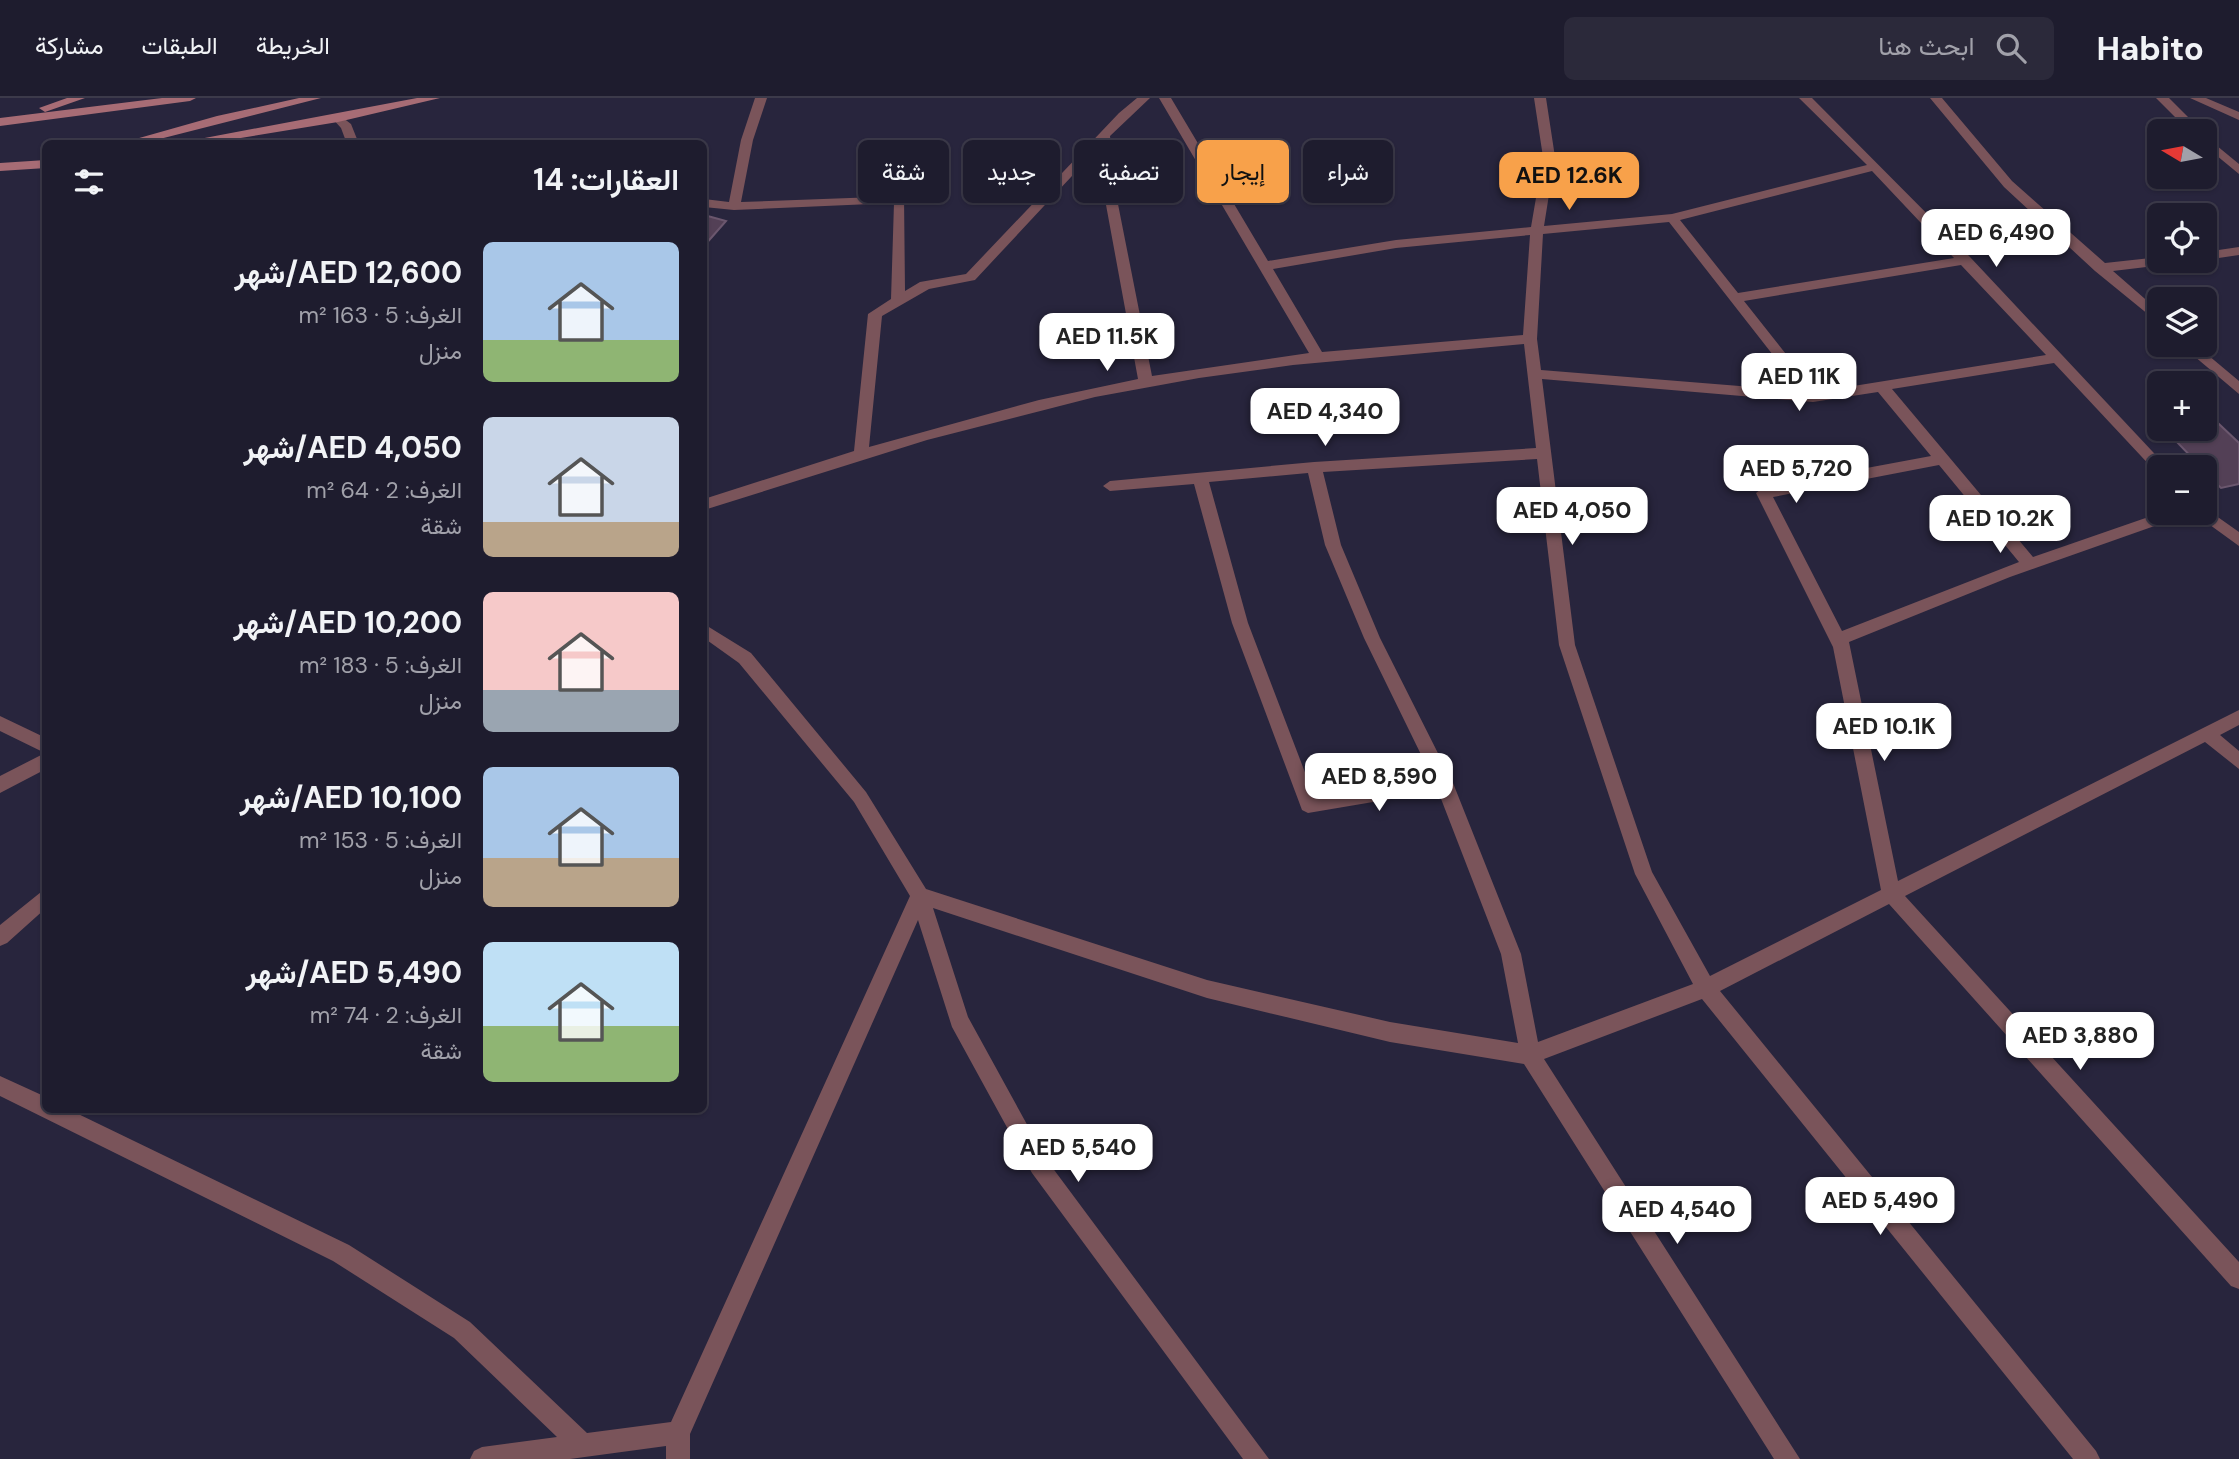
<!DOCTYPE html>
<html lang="ar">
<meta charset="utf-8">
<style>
:root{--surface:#1e1c2e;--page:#2b293a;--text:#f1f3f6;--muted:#a1a1aa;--line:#3c3a4a;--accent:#f8a14a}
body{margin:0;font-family:"DM Sans",Vazirmatn,sans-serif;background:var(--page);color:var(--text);direction:rtl;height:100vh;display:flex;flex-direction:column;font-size:26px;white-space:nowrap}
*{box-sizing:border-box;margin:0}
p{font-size:23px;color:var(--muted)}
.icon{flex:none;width:38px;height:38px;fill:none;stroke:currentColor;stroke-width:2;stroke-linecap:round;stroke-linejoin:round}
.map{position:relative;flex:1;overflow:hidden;direction:ltr}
.panel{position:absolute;left:42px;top:42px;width:665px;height:973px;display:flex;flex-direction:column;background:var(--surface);border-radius:10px;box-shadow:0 2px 5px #0004,0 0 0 2px var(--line);direction:rtl}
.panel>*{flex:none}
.top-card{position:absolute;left:728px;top:42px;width:665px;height:63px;direction:rtl;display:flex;gap:14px}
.needle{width:46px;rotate:280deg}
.tools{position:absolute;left:2147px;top:21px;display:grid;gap:14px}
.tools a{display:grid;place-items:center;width:70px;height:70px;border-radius:10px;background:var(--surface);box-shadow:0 2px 5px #0004,0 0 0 2px var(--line);font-size:35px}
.price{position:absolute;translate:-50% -60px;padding:0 16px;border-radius:14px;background:#fff;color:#222;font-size:23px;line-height:46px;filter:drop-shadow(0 2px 4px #0008)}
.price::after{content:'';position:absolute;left:50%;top:42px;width:21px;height:16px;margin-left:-10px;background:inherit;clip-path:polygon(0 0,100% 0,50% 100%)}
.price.selected{background:var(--accent);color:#111}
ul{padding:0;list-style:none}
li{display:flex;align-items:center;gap:21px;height:175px;padding:0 28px}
li span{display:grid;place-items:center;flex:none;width:196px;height:140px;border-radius:10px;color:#555}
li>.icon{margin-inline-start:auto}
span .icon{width:84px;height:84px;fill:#fffc;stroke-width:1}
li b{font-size:30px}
h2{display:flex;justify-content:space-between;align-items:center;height:84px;padding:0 28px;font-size:30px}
.tag{padding:0 24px;border-radius:10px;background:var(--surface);box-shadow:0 2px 5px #0004,0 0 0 2px var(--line);font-size:24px;line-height:63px}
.tag.selected{background:var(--accent);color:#111}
header{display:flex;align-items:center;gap:42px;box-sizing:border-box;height:98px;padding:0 35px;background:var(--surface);border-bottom:2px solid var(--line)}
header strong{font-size:33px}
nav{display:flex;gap:38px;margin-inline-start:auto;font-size:24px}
.search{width:490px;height:63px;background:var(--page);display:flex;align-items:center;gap:18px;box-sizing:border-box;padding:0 24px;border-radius:10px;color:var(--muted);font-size:26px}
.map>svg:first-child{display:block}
</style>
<header>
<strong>Habito</strong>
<div class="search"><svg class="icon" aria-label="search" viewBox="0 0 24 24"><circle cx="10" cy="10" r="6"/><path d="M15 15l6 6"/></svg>ابحث هنا</div>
<nav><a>الخريطة</a><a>الطبقات</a><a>مشاركة</a></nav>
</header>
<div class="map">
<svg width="2239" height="1361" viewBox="0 0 2239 1361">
<rect width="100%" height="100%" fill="#28253d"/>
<!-- building -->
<path fill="#534056" stroke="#6b576e" stroke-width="2" d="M704,117L726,123L704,148Z
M2219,326L2239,345V386L2221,390L2205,374V369H2201L2174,341Z"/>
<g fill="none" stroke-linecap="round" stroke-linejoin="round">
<!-- street -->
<path fill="#7a545a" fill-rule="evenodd" d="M755,0H767L753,42L741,104L904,98L905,193L920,184L966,176L1119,15L1137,0H1150L1110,38L1116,96L1152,278L1309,255L1159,0H1171L1268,163L1396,142L1531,129L1543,59L1534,0H1546L1555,59L1544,128L1672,116L1867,67L1799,0H1812L1970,159L2167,369H2160V374L2155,373L2054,265L1892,291L2033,459L2160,415H2183L2180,419L2010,479L1849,544L1898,783L2239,612V627L2220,637L2239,653V671L2205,644L1905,798L2239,1164V1191L2231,1188L1889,806L1720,893L2096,1353L2100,1361H2073L1702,901L1544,961L1800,1361H1774L1524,966L1390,944L1207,900L933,810L968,919L1046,1061L1269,1361H1243L1032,1075L952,929L918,822L690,1336V1361H666V1348L570,1361H470L474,1353L482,1349L557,1339L454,1240L333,1163L0,998V978L46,999V1012H70L349,1147L470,1224L587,1335L671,1324L910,798L854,704L739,565L704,540V526L751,555L866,694L926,791L1207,882L1390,924L1518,945L1501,856L1438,693L1308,715L1302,712L1232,525L1194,386L1110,393L1103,388L1110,383L1314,364L1536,350L1524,246L1293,267L1199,280L1095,299L927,342L704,412V401L854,353L868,216L891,201L894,105L734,112L704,109V101L729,104L741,42ZM1099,49L1104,96L1138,281L1039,302L869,349L882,218L929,191L975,182ZM1872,73L1954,160L1738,195L1680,122ZM1669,124L1801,293L1541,272L1537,241L1543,136ZM1530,137L1523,237L1322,254L1273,171L1396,150ZM1961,167L2046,257L1816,294L1744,203ZM1542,281L1813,304L1878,294L1931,358L1764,389L1756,395L1833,549L1881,792L1710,878L1652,774L1575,547ZM1537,361L1559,547L1635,776L1693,886L1538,944L1521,856L1453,685L1380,540L1341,447L1323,374ZM1939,367L2019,464L1842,533L1773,399ZM1308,375L1325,447L1364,540L1432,679L1314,698L1248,525L1209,384Z
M1930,0H1942L2012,83L2105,165L2160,159V163H2169L2163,167L2113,173L2160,214V226L2095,173L2004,89Z
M2156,0H2169L2202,33H2189Z
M2190,0H2206L2239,14V22Z
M338,16L351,26L359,46H347L341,30L332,20Z
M2205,38L2239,66V76L2205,48Z
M2239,149V157L2205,162V154Z
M2181,247H2196L2239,283V296Z
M2205,410L2239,434V448L2199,419L2197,415H2205Z
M0,618L46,640V671L0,695V678L45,655L0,633Z
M46,790V810L7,845L0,848V827Z"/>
<!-- secondary -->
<path fill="#a76c75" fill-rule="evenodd" d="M67,0H85L45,14L39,10Z
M162,0H196L190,3L0,28V20Z
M299,0H321L140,46H118L217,18Z
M417,0H440L338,24L204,46H173Z
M46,62V70L0,73V65Z"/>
</g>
</svg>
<div class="tools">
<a><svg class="needle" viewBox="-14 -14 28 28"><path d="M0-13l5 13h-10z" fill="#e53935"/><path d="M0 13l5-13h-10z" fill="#a1a1aa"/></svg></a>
<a><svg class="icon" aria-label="locate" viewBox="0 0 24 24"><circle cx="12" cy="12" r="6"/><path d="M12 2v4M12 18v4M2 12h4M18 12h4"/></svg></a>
<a><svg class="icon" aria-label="layers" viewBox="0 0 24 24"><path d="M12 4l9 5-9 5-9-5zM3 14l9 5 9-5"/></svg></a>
<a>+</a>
<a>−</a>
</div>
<b class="price selected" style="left:1569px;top:114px">AED 12.6K</b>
<b class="price" style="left:1996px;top:171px">AED 6,490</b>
<b class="price" style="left:1107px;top:275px">AED 11.5K</b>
<b class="price" style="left:1799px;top:315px">AED 11K</b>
<b class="price" style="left:1325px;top:350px">AED 4,340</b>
<b class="price" style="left:1796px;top:407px">AED 5,720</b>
<b class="price" style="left:1572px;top:449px">AED 4,050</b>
<b class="price" style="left:2000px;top:457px">AED 10.2K</b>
<b class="price" style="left:1884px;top:665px">AED 10.1K</b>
<b class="price" style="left:1379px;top:715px">AED 8,590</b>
<b class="price" style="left:2080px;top:974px">AED 3,880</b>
<b class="price" style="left:1078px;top:1086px">AED 5,540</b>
<b class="price" style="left:1880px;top:1139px">AED 5,490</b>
<b class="price" style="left:1677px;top:1148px">AED 4,540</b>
<div class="top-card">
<a class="tag">شراء</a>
<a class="tag selected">إيجار</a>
<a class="tag">تصفية</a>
<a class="tag">جديد</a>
<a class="tag">شقة</a>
</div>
<section class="panel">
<h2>العقارات: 14<svg class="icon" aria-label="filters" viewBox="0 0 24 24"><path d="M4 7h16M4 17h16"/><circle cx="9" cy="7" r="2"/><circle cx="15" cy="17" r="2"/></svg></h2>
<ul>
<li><span style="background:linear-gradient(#a9c7e8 70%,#8fb573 0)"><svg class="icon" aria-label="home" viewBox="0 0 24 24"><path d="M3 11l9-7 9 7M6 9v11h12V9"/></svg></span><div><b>AED 12,600/شهر</b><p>الغرف: 5 · 163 m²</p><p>منزل</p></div></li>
<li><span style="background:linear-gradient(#c9d6e8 75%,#b9a48a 0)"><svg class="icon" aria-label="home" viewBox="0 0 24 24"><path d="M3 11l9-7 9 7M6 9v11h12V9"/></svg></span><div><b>AED 4,050/شهر</b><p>الغرف: 2 · 64 m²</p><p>شقة</p></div></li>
<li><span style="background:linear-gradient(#f6c9c9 70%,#9aa5b1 0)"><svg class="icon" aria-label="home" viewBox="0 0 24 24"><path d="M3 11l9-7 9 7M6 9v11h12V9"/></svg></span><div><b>AED 10,200/شهر</b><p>الغرف: 5 · 183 m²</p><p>منزل</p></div></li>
<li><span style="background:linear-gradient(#a9c7e8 65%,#b9a48a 0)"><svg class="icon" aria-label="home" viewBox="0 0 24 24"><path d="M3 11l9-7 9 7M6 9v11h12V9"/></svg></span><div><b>AED 10,100/شهر</b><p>الغرف: 5 · 153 m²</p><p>منزل</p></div></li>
<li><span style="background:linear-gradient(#bfe0f5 60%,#8fb573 0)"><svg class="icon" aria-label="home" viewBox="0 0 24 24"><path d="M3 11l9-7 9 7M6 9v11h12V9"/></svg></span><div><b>AED 5,490/شهر</b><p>الغرف: 2 · 74 m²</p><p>شقة</p></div></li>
</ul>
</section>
</div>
